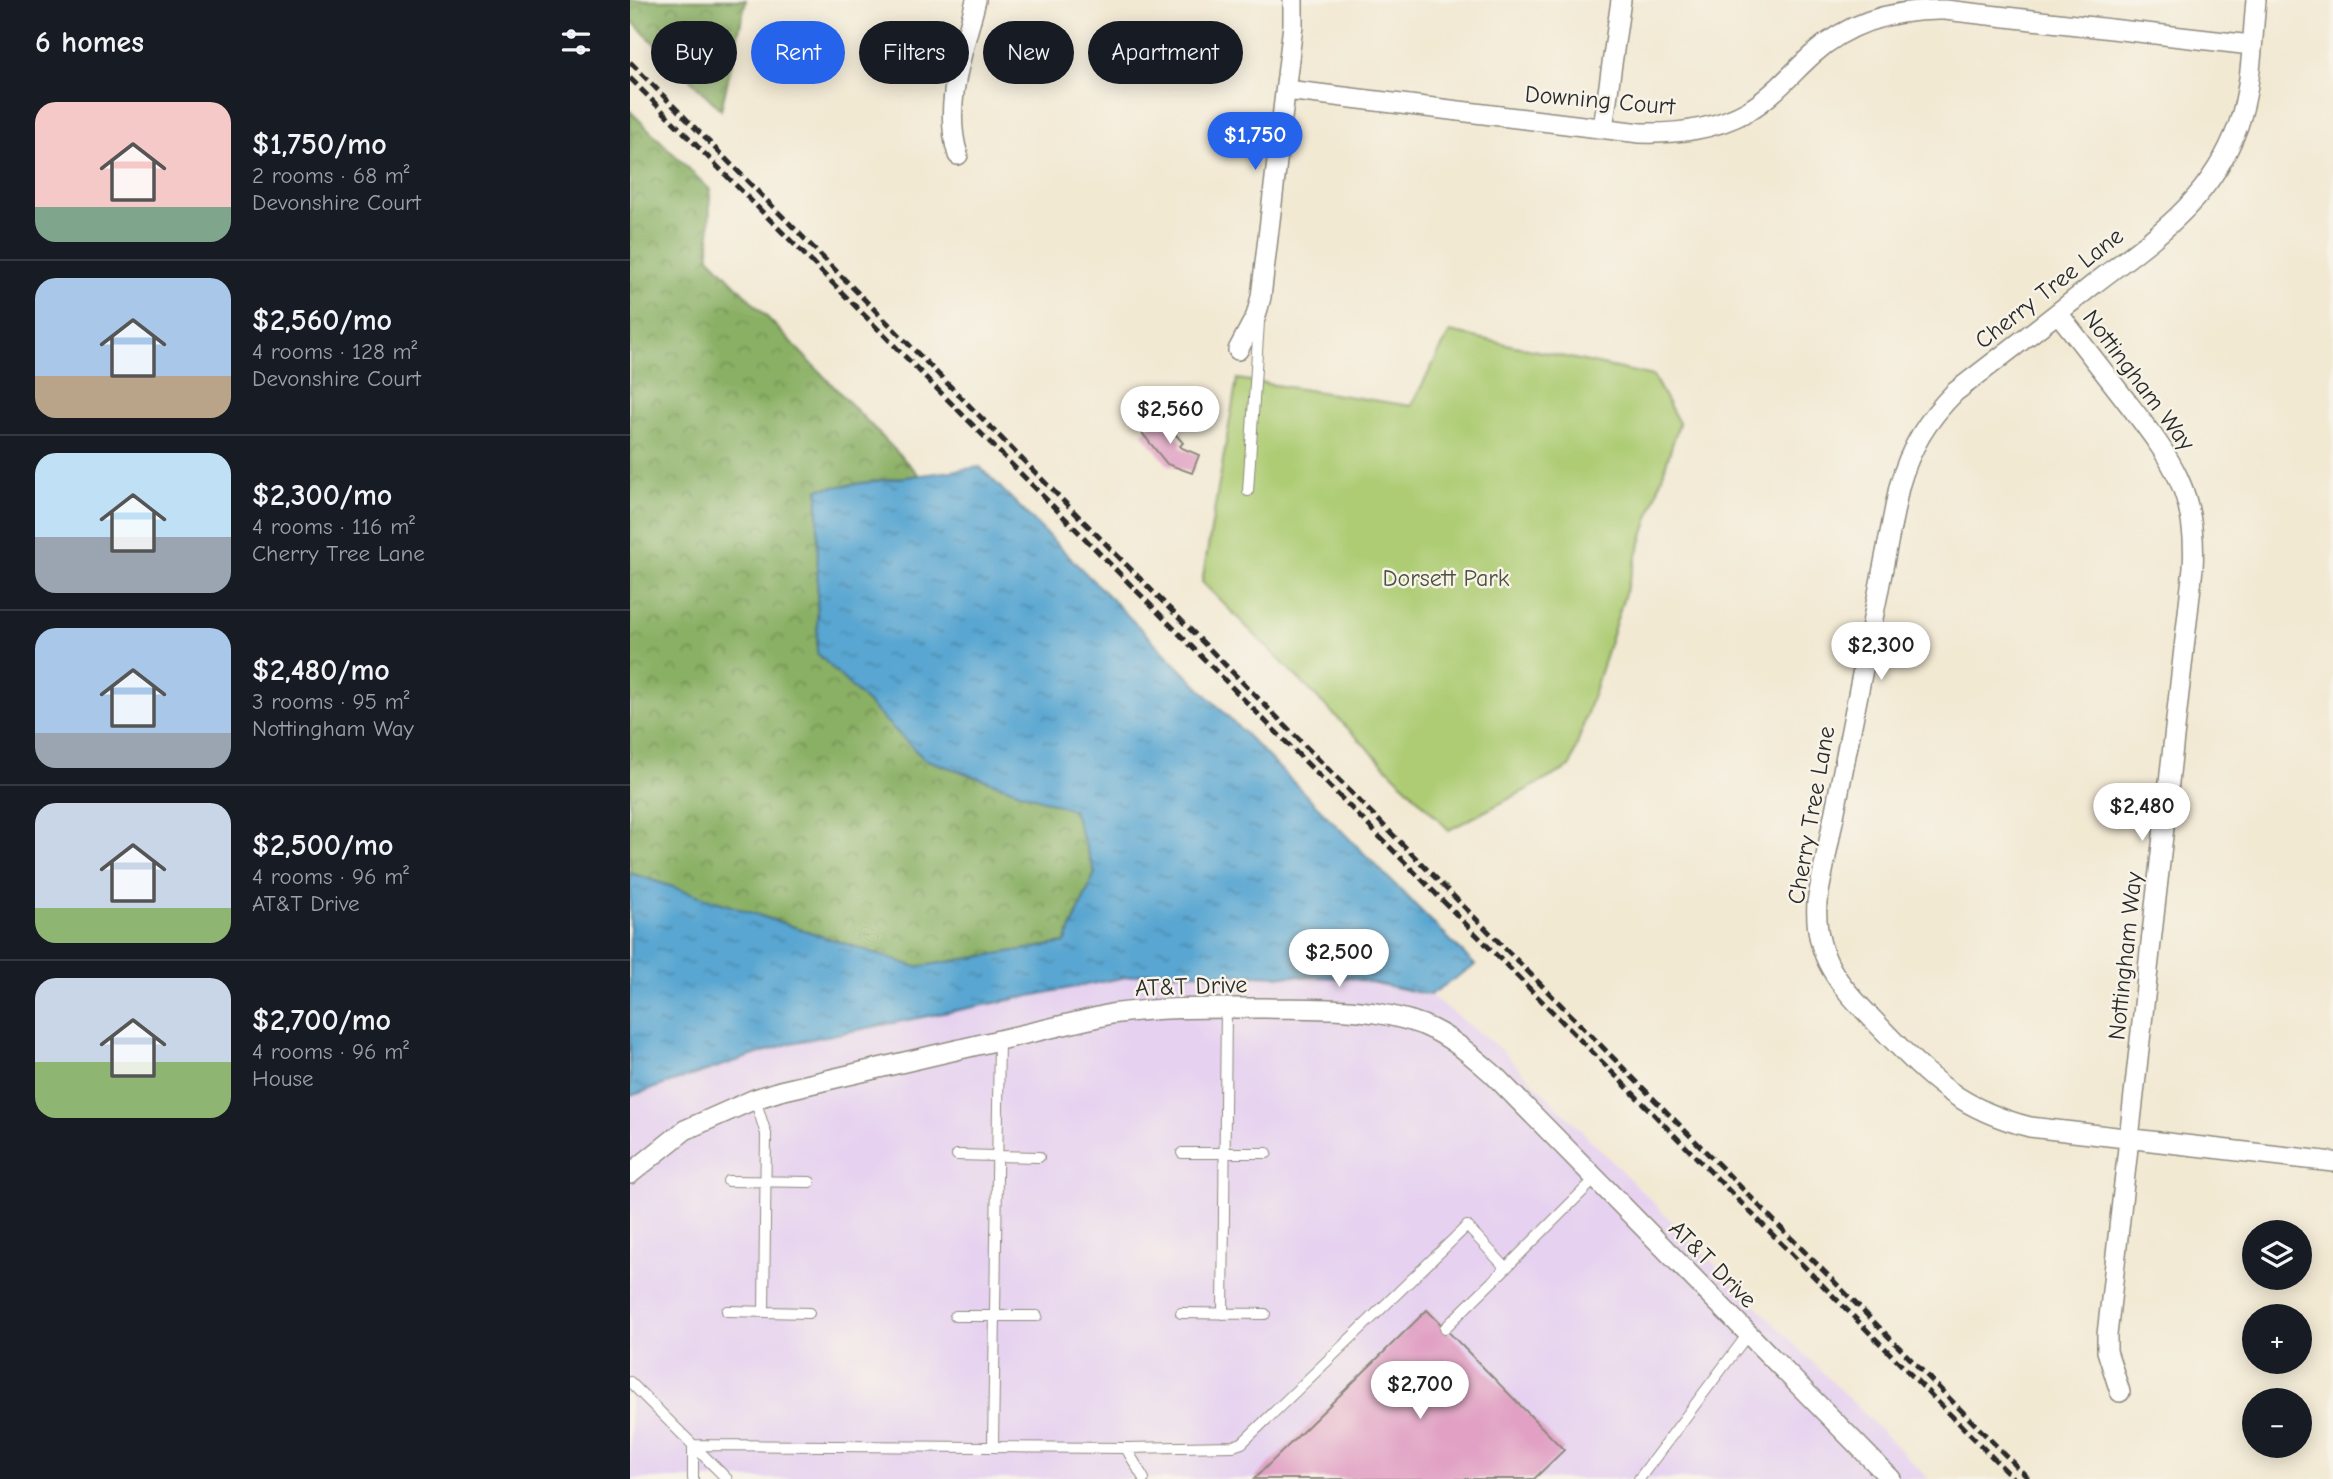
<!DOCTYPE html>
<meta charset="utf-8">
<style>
:root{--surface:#171b24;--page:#242831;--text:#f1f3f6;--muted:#9ea1a6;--line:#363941;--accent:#2563eb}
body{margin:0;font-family:"Comic Neue",sans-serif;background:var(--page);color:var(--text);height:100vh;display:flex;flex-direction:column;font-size:26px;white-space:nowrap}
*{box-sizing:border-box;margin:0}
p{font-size:23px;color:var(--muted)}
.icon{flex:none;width:38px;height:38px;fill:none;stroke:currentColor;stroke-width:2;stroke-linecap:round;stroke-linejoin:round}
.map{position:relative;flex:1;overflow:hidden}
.details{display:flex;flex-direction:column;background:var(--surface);width:630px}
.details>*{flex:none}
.top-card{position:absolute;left:21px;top:21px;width:665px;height:63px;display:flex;gap:14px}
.buttons{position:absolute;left:1612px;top:1220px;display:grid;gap:14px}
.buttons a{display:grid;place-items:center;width:70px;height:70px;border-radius:50%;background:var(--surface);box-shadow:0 4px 18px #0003;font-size:35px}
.price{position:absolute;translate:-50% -60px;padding:0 16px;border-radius:24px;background:#fff;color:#222;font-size:23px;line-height:46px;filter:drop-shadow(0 2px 4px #0008)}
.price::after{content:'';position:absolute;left:50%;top:42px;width:21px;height:16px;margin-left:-10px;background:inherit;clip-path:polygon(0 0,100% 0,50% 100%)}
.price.selected{background:var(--accent);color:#fff}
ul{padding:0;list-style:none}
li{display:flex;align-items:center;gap:21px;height:175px;padding:0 35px}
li+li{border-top:2px solid var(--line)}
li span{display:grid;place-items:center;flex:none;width:196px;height:140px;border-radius:21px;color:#555}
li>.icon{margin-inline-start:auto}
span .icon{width:84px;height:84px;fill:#fffc;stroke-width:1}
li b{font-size:30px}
h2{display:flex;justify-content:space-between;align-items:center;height:84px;padding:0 35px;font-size:30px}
.chip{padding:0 24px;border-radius:32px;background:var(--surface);box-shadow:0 4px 18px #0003;font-size:24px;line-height:63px}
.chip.selected{background:var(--accent);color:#fff}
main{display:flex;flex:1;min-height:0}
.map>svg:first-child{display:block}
</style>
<main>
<section class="details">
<h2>6 homes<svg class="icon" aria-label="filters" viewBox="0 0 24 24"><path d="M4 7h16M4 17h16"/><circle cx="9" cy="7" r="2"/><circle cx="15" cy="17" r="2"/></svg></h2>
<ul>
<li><span style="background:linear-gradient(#f6c9c9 75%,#7fa58c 0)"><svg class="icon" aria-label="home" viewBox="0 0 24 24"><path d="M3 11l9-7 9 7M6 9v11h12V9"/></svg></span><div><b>$1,750/mo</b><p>2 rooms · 68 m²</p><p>Devonshire Court</p></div></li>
<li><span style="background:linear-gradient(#a9c7e8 70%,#b9a48a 0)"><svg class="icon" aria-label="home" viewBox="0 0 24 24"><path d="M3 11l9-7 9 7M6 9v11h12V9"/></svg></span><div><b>$2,560/mo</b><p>4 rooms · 128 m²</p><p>Devonshire Court</p></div></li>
<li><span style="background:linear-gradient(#bfe0f5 60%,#9aa5b1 0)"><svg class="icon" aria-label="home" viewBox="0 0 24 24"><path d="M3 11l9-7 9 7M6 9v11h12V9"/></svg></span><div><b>$2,300/mo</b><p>4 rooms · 116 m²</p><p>Cherry Tree Lane</p></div></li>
<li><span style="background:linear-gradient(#a9c7e8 75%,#9aa5b1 0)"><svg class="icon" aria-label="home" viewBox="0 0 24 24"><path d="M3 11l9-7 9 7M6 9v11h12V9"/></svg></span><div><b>$2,480/mo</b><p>3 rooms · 95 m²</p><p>Nottingham Way</p></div></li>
<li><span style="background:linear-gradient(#c9d6e8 75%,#8fb573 0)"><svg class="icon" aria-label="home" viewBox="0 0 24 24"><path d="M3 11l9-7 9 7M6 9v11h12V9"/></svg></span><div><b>$2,500/mo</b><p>4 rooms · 96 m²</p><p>AT&amp;T Drive</p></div></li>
<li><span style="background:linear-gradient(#c9d6e8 60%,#8fb573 0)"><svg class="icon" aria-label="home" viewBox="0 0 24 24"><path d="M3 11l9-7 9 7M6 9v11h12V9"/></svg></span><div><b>$2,700/mo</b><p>4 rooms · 96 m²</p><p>House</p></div></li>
</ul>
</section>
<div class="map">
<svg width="1703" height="1479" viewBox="0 0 1703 1479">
<defs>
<pattern id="forest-crowns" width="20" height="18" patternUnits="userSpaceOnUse" patternTransform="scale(1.75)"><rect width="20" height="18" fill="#8ab065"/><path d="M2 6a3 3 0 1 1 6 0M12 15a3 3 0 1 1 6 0" fill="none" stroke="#718f53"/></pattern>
<pattern id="water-ripples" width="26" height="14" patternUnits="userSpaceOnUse" patternTransform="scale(1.75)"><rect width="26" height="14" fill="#58a6d1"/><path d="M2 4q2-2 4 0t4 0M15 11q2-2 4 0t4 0" fill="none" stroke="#4987aa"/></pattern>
</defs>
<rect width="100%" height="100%" fill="#f7f3e8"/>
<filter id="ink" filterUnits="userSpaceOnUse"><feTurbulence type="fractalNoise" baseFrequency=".0143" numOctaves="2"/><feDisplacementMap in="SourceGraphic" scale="14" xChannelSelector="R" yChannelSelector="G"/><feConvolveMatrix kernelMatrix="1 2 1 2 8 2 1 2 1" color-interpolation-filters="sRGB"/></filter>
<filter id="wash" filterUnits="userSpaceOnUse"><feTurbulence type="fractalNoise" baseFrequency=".00686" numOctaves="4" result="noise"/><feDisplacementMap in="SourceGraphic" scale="28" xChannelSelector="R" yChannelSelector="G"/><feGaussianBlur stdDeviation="1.57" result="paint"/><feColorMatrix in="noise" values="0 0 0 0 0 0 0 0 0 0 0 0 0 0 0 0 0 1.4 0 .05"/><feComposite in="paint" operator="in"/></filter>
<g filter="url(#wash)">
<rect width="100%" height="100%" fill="#f2e9d3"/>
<!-- built -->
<path fill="#e6d2f0" d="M522,972L721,978L800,995L869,1048L1299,1479H0V1096L161,1043Z"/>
<!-- forest -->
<path fill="url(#forest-crowns)" stroke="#5a6e48" stroke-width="2" d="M0,0H116L91,110L0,19Z
M0,111L80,190L79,257L289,475L188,489L294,759L443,810L465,873L435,943L286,967L0,873Z"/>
<!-- green -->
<path fill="#adcc73" stroke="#6c7c4f" stroke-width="2" d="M820,332L1023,376L1049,423L940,767L819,830L572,582L607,379L781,406Z"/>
<!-- water -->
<path fill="url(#water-ripples)" stroke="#42687e" stroke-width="2" d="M350,467L845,965L800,995L721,978L522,972L161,1043L0,1096V873L286,967L435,943L465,873L443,810L294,759L187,653L188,489Z"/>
<g id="blocks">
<!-- building -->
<path fill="#e1a0c4" d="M531,417L553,443L550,446L552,448L569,455L562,473L537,464L512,433Z
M797,1310L934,1450L904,1479H624Z"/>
</g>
</g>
<g filter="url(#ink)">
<use href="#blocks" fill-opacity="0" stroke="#8e8a7f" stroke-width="2"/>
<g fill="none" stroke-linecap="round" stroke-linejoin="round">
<defs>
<path id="service" d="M618,491L629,322
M125,1099L136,1134L134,1312
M552,1153H637
M327,1155L409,1157
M98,1181L180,1182
M97,1311L179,1313
M551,1313L635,1314
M593,1314L596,1008
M325,1316H407
M815,1328L876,1268
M0,1382L97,1479
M363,1446L369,1040
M496,1448L514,1479
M63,1479V1445L496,1448L603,1446L612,1443L837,1226L876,1268L965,1179
M1009,1479L1118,1334"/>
<path id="minor" d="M1626,0C1622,41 1622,87 1608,126C1580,202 1525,237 1464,284C1418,321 1372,356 1325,392C1297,420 1280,448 1269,487L1187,902C1183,963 1215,990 1254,1031C1301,1080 1332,1110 1400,1127L1703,1162
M656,90L1010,133C1047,134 1084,130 1118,111C1143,96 1161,74 1182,55C1219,21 1267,9 1315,10L1621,45
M973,128L991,0
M328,155C312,104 334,50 346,0
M1428,313C1450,341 1472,370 1494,398C1539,456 1568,491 1563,568L1477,1335V1351L1490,1392
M608,350L626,316L631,297L663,25V0
M0,1174L55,1130L125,1099L150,1091L481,1014C533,1007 582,1008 635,1008C688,1009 743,1006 793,1025C820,1036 841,1055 863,1074L1261,1479"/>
</defs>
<!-- service casing -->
<use href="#service" stroke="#8e8a7f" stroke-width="12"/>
<!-- minor casing -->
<use href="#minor" stroke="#8e8a7f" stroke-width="22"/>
<!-- service -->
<use href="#service" stroke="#fff" stroke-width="10"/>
<!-- minor -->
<use href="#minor" stroke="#fff" stroke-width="19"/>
<!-- rail -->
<path stroke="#2b2b2b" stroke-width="5" stroke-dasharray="10 5" stroke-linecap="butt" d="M0,62L1399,1479
M0,78L1384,1479"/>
</g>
</g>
<g text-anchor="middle" stroke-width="5" stroke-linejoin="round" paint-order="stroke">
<!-- street labels -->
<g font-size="24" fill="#2b2b2b" stroke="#f7f3e8">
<text transform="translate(970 100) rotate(5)" y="8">Downing Court</text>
<text transform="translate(1419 288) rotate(-38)" y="8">Cherry Tree Lane</text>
<text transform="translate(1509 380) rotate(53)" y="8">Nottingham Way</text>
<text transform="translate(1181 815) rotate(-80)" y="8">Cherry Tree Lane</text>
<text transform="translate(1495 956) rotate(-84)" y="8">Nottingham Way</text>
<text transform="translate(561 986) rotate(-2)" y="8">AT&amp;T Drive</text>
<text transform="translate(1083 1264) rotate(45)" y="8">AT&amp;T Drive</text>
</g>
<!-- park labels -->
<g font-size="24" fill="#4c533d" stroke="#f7f3e8">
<text x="816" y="586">Dorsett Park</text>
</g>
</g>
</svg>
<div class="buttons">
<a><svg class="icon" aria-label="layers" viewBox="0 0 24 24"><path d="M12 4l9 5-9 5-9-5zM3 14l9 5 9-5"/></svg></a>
<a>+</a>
<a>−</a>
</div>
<b class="price selected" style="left:625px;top:172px">$1,750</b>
<b class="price" style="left:540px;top:446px">$2,560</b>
<b class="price" style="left:1251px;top:682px">$2,300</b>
<b class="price" style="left:1512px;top:843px">$2,480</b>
<b class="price" style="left:709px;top:989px">$2,500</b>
<b class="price" style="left:790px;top:1421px">$2,700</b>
<div class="top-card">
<a class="chip">Buy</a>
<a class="chip selected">Rent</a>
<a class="chip">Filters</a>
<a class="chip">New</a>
<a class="chip">Apartment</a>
</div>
</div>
</main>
